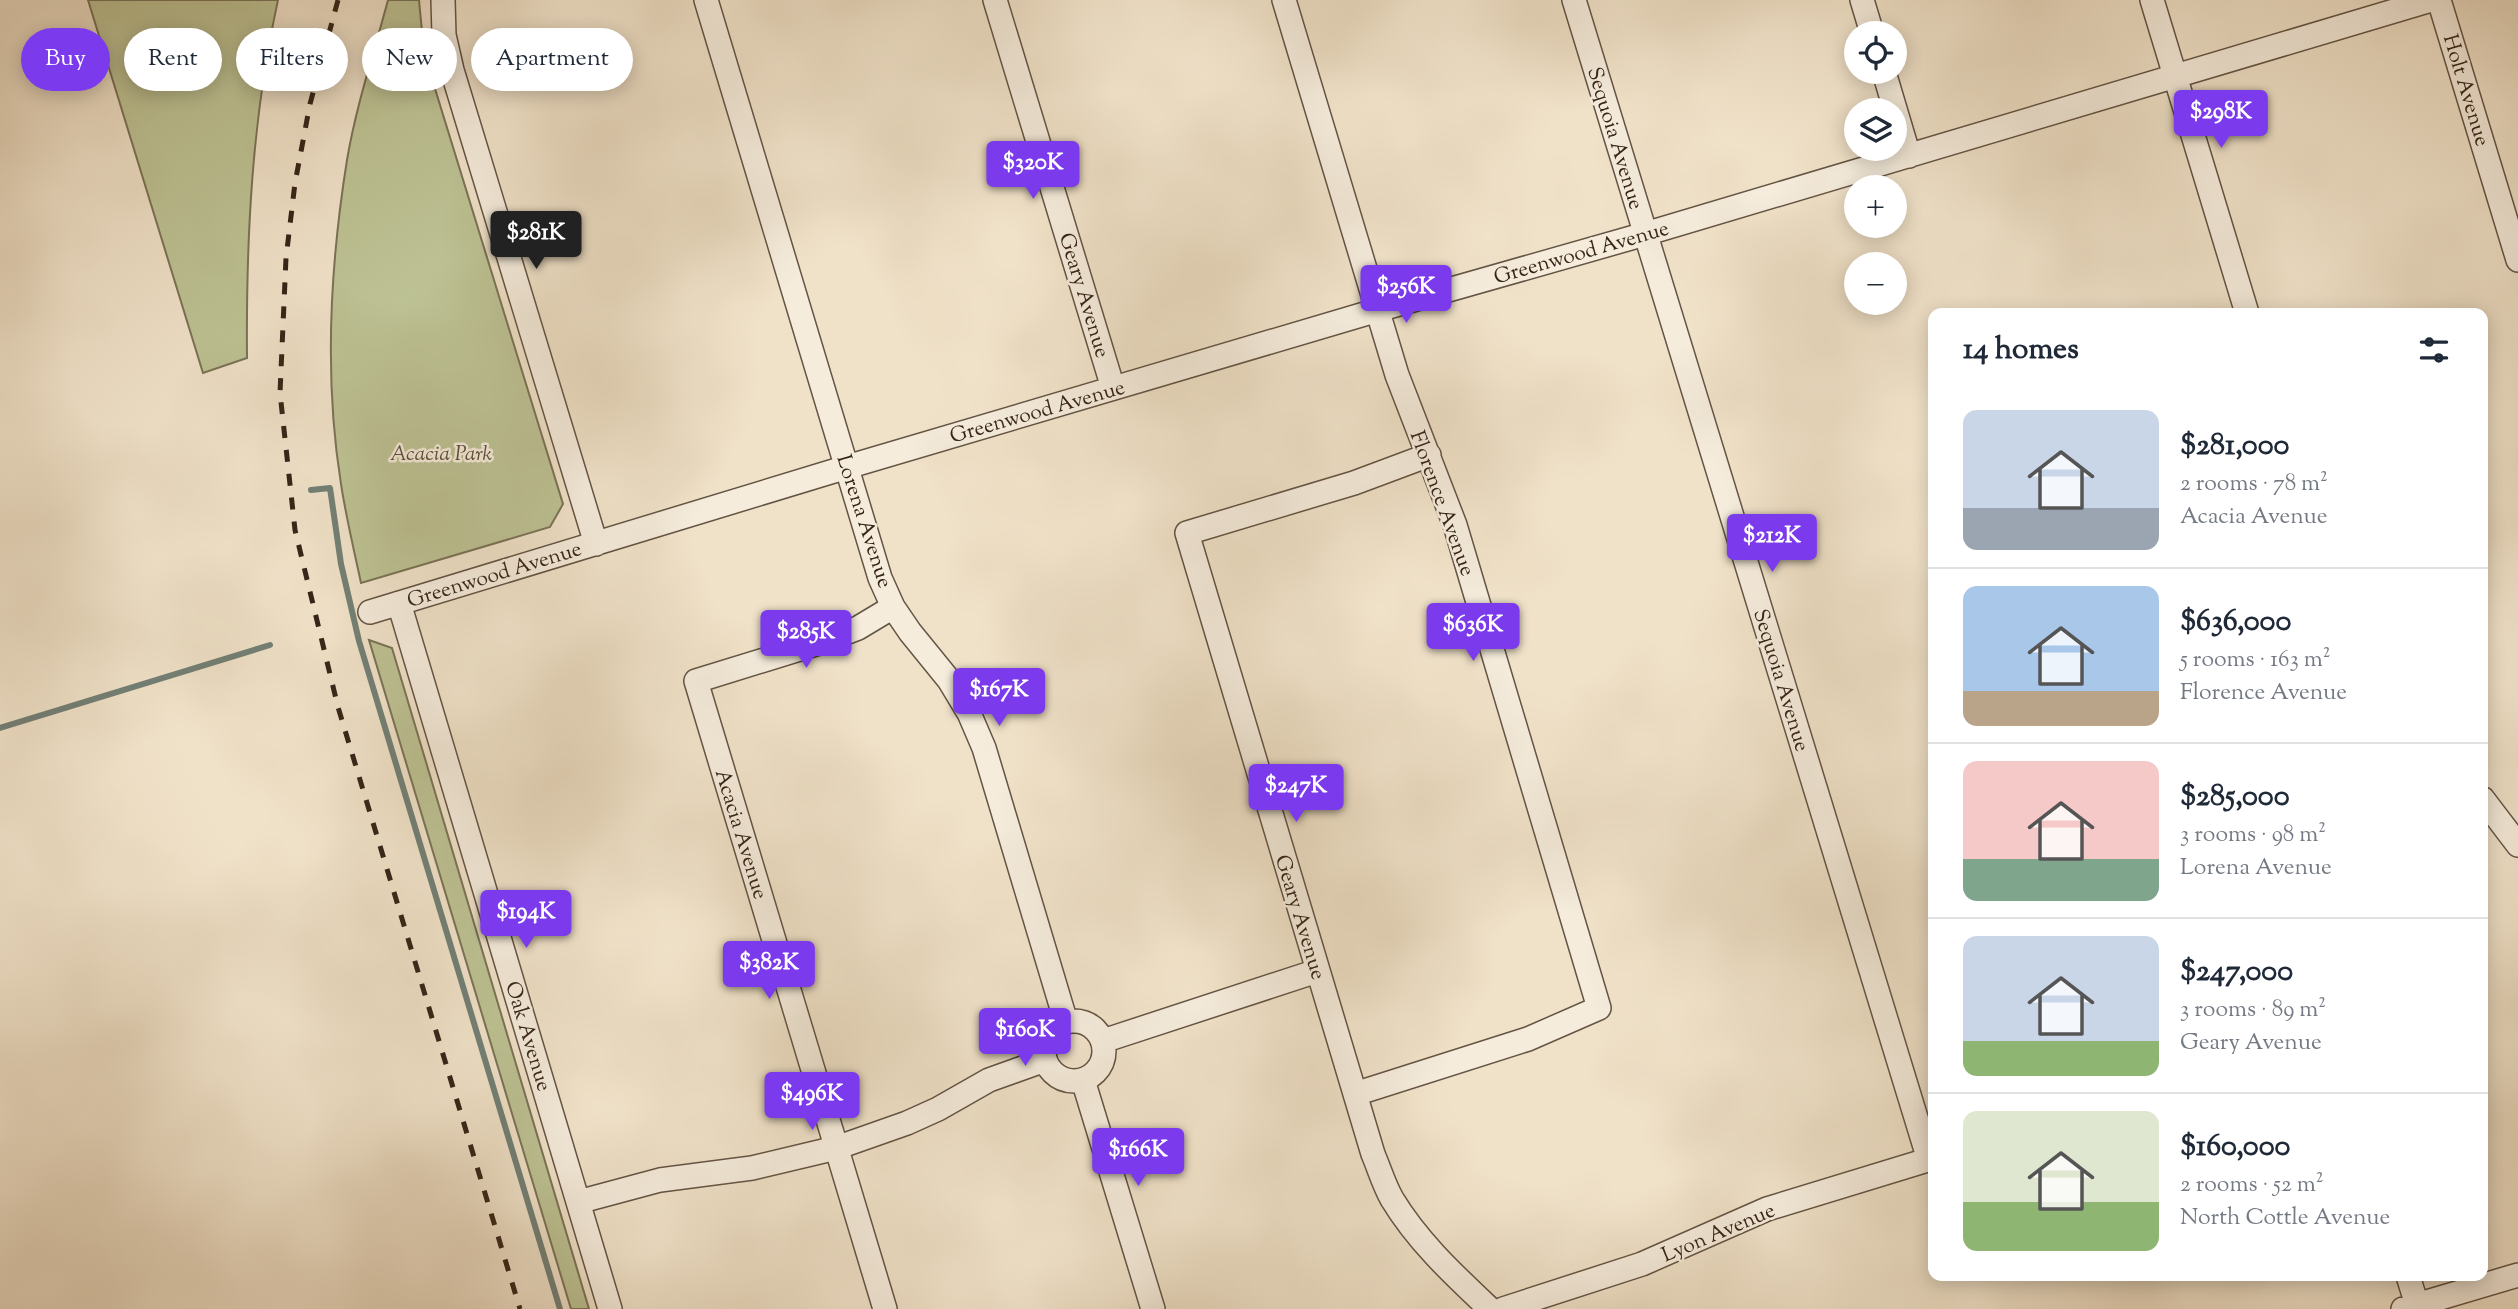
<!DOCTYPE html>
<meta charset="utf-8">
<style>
:root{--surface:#fff;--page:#f2f2f3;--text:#1f2937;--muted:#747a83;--line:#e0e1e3;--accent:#7c3aed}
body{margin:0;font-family:"Sorts Mill Goudy",serif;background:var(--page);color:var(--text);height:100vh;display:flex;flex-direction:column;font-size:26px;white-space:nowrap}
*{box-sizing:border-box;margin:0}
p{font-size:23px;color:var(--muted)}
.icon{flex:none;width:38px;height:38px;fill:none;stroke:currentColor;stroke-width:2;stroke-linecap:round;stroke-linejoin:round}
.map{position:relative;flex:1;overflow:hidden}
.panel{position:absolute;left:1928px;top:308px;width:560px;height:973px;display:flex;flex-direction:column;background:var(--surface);border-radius:14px;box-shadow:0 4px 18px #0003}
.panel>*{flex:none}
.guide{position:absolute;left:21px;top:28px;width:665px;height:63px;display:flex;gap:14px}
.fabs{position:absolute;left:1844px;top:21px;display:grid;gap:14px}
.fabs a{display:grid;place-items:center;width:63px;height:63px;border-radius:50%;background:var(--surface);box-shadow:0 4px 18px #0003;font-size:35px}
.price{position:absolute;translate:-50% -60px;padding:0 16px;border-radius:7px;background:var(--accent);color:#fff;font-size:23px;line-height:46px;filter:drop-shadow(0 2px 4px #0008)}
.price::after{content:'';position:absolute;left:50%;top:42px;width:21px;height:16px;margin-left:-10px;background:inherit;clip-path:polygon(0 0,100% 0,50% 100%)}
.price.on{background:#222;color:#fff}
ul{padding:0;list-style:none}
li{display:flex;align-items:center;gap:21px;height:175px;padding:0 35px}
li+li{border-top:2px solid var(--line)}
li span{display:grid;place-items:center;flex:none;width:196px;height:140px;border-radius:14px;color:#555}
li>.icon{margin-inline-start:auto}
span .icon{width:84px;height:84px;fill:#fffc;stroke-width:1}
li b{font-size:30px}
h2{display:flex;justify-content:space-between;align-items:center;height:84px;padding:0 35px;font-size:30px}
.tag{padding:0 24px;border-radius:32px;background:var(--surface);box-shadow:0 4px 18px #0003;font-size:24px;line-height:63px}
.tag.on{background:var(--accent);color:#fff}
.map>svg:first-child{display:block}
</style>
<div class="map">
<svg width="2518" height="1309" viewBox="0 0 2518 1309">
<rect width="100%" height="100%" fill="#f0e2c9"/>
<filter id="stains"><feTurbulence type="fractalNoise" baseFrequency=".00286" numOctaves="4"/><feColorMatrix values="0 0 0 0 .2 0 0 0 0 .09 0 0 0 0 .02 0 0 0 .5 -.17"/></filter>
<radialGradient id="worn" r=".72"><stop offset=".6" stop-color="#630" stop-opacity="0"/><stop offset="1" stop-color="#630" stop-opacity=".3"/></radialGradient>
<!-- green -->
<path fill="#bdc294" stroke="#7a7356" stroke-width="2" d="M88,0H278C252,118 246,237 247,358L203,373Z
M388,0H419L424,53L563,504L550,527L361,583C354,550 346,517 341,484C324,378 330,266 347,160C356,106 374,53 388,0Z
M369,640L392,648L589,1309H571Z"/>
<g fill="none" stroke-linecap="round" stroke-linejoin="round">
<!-- stream -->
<path stroke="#728076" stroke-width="6" d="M311,490L330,488L341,564L359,641L560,1309
M0,728L270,645"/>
<defs>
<path id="street" d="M443,0L444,35L452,70L596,544
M706,0L880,578L893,607L910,632L949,680L969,713L984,748L1066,1022
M995,0L1113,388
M1284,0L1397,375L1455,525L1599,1008L1528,1039L1355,1094
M1574,0L1929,1160
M1862,0L1872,33
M2152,0L2247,313
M2439,0L2518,260
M1884,72L1909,156
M1429,455L1354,483L1187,533L1373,1154C1379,1168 1384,1185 1392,1199C1418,1242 1454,1275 1490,1309
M399,603L610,1309
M370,612L847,467L1378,310L1645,234L2431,0
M2483,799L2518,845
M1044 1051a30 30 0 1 1 60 0a30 30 0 1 1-60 0Z
M1103,1041L1317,971
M1083,1080L1153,1309
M578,1202L660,1180L752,1168L836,1148L907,1123L938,1109L989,1080L1045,1060
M2408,1276L2417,1305
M885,1309L696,681L819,643L858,628L893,607
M1503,1309L1642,1264L1767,1209L1934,1158
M2403,1309L2518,1275"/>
</defs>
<!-- street casing -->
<use href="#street" stroke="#645444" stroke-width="26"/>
<!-- street -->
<use href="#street" stroke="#f5ecdc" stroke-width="23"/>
<!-- rail -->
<path stroke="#362418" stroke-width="5" stroke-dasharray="12 12" stroke-linecap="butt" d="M338,0L310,104L295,183L286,258L280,393L295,530L338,707L520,1309"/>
</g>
<g text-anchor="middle" stroke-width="5" stroke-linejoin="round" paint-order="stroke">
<!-- street labels -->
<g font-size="21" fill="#362418" stroke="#f5ecdc">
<text transform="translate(2467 90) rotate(73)" y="7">Holt Avenue</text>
<text transform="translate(1616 138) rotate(73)" y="7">Sequoia Avenue</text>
<text transform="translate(1581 252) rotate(-16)" y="7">Greenwood Avenue</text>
<text transform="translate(1085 295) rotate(73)" y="7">Geary Avenue</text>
<text transform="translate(1037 411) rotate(-16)" y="7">Greenwood Avenue</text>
<text transform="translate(1443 503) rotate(70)" y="7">Florence Avenue</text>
<text transform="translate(865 521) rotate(72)" y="7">Lorena Avenue</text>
<text transform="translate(494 574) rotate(-17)" y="7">Greenwood Avenue</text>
<text transform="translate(1782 680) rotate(73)" y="7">Sequoia Avenue</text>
<text transform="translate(742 834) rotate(73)" y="7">Acacia Avenue</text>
<text transform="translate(1301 917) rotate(73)" y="7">Geary Avenue</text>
<text transform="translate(529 1036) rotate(73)" y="7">Oak Avenue</text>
<text transform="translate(1718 1232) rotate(-23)" y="7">Lyon Avenue</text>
</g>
<!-- park labels -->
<g font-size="21" font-style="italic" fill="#584c37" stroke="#f5ecdc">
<text x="441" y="460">Acacia Park</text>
</g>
</g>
<rect width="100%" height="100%" filter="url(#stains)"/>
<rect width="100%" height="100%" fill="url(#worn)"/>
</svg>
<div class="fabs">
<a><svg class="icon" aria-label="locate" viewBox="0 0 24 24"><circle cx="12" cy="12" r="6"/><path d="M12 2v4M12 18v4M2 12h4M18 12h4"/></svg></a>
<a><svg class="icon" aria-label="layers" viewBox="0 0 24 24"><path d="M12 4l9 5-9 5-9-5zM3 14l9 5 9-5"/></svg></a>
<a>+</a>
<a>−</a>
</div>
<b class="price" style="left:2221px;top:150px">$298K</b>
<b class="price" style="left:1033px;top:201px">$320K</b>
<b class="price on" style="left:536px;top:271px">$281K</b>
<b class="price" style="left:1406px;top:325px">$256K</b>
<b class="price" style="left:1772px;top:574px">$212K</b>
<b class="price" style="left:1473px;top:663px">$636K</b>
<b class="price" style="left:806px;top:670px">$285K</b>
<b class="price" style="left:999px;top:728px">$167K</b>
<b class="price" style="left:1296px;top:824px">$247K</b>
<b class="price" style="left:526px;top:950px">$194K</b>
<b class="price" style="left:769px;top:1001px">$382K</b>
<b class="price" style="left:1025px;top:1068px">$160K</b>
<b class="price" style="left:812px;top:1132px">$496K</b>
<b class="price" style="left:1138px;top:1188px">$166K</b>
<div class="guide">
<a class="tag on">Buy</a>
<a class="tag">Rent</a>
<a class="tag">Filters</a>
<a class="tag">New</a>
<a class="tag">Apartment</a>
</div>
<section class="panel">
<h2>14 homes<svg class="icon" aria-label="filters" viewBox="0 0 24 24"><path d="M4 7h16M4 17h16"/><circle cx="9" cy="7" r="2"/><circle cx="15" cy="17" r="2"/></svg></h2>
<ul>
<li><span style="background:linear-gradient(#c9d6e8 70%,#9aa5b1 0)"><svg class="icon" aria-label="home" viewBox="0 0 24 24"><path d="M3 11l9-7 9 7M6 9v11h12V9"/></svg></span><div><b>$281,000</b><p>2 rooms · 78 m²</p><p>Acacia Avenue</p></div></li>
<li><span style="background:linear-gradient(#a9c7e8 75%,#b9a48a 0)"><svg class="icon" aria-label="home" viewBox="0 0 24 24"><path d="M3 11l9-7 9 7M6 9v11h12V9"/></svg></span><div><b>$636,000</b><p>5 rooms · 163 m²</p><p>Florence Avenue</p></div></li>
<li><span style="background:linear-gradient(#f6c9c9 70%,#7fa58c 0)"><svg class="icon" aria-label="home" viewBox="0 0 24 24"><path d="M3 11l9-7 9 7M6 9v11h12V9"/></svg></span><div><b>$285,000</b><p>3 rooms · 98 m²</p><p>Lorena Avenue</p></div></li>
<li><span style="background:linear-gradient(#c9d6e8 75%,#8fb573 0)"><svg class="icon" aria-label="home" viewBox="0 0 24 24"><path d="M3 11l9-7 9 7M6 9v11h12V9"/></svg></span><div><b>$247,000</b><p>3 rooms · 89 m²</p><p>Geary Avenue</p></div></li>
<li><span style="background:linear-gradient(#dfe7d0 65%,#8fb573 0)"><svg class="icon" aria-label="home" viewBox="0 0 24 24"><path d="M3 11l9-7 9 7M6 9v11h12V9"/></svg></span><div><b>$160,000</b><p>2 rooms · 52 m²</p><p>North Cottle Avenue</p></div></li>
</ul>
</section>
</div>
